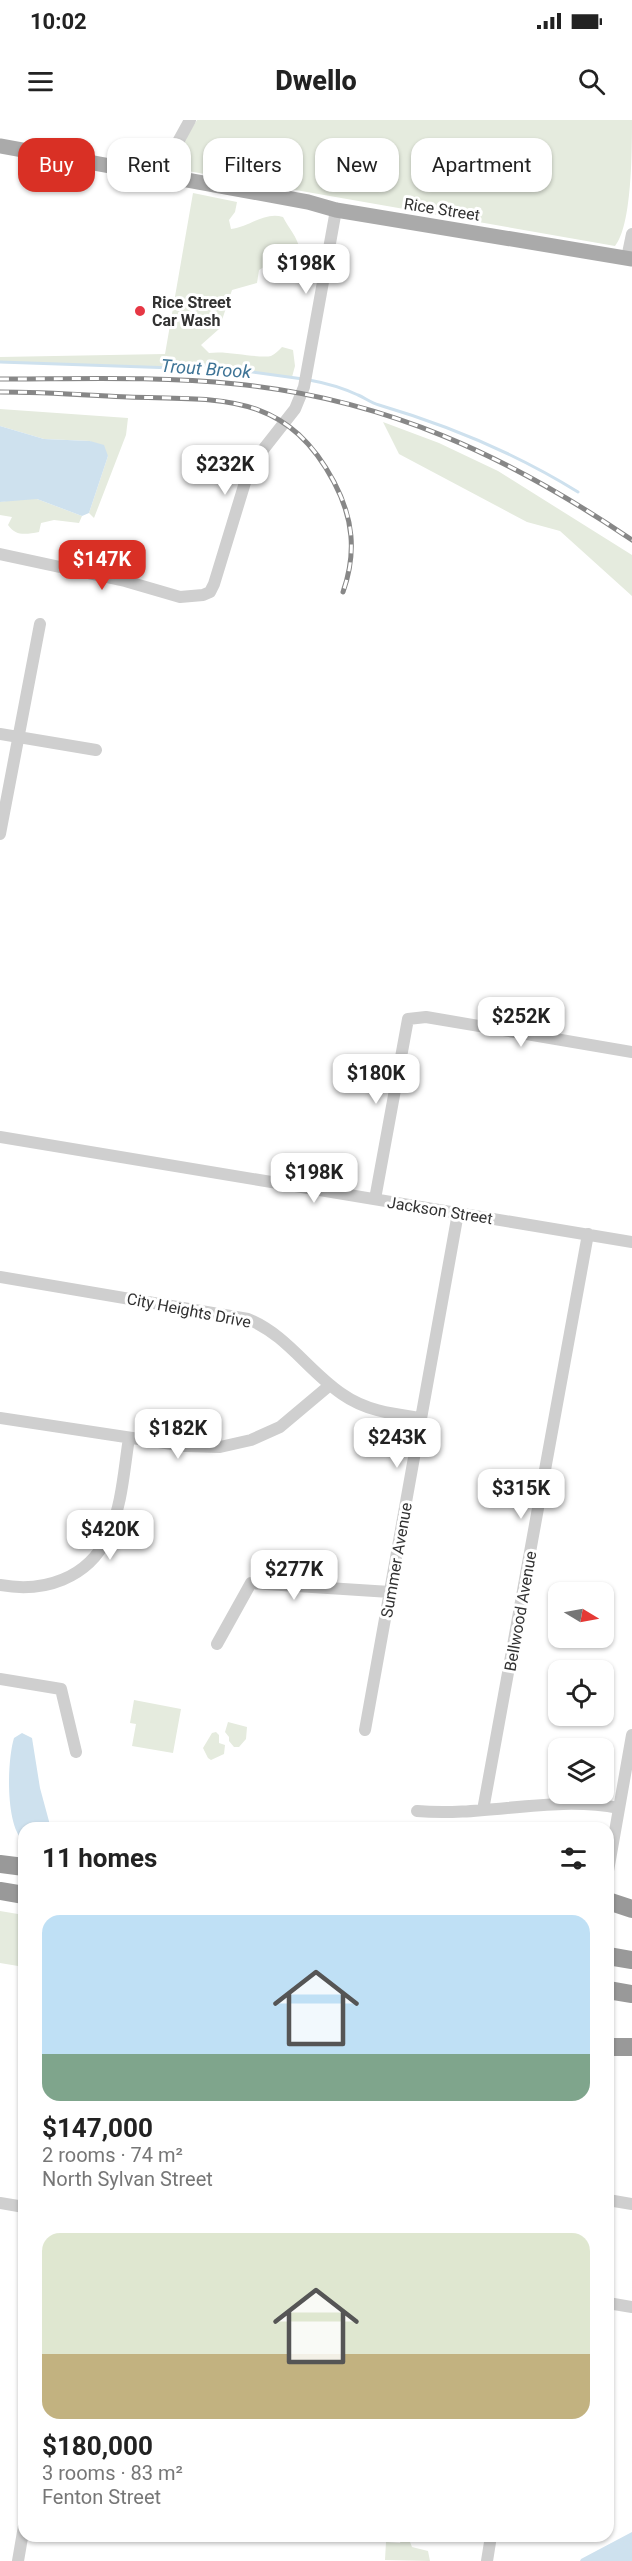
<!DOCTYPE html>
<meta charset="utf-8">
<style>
:root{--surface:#fff;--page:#f2f2f2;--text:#222;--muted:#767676;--accent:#d93025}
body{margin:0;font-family:Roboto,sans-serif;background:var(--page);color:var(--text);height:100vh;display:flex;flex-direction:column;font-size:22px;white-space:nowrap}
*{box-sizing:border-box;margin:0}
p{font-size:20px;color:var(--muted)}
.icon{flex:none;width:33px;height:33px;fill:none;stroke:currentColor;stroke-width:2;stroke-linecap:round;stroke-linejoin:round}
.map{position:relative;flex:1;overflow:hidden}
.details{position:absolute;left:18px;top:1702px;width:596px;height:720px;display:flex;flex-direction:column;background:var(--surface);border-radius:18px;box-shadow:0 2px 4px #0004}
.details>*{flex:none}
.guide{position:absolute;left:18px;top:18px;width:597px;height:54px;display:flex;gap:12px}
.needle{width:39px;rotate:100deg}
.controls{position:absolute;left:548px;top:1462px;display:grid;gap:12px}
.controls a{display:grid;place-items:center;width:66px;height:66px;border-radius:12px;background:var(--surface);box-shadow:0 2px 4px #0004;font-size:30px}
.price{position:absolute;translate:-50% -51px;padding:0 14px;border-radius:12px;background:#fff;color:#222;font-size:20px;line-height:39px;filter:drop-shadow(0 2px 3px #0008)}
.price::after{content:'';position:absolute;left:50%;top:36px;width:18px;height:14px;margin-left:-9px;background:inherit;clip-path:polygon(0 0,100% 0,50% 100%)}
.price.on{background:var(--accent);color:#fff}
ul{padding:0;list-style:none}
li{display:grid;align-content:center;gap:12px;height:318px;padding:0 24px}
li span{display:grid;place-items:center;height:186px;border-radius:18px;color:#555}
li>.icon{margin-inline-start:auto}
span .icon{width:108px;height:108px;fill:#fffc;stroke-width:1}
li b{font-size:26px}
h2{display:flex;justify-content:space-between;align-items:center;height:72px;padding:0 24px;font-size:26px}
.chip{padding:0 21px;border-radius:18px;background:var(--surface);box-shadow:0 2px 4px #0004;font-size:21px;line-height:54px}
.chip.on{background:var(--accent);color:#fff}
.status{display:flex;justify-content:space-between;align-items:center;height:42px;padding:0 30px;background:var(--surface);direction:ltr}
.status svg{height:16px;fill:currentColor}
header{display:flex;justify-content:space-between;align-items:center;height:78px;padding:0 24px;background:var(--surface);font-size:27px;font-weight:800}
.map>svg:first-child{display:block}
</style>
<div class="status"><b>10:02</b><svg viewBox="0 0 49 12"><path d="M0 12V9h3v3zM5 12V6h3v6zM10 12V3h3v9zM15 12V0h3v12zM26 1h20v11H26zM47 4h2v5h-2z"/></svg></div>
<header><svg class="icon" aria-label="menu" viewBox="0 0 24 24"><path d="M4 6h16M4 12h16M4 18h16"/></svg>Dwello<svg class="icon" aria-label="search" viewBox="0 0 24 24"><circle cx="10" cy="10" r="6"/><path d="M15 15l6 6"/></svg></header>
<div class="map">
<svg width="632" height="2441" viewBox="0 0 632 2441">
<rect width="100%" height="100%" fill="#fff"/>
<!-- green -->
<path fill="#e5ebde" d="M197,0H632C632,31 632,106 615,126L182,50L178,48C174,31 189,14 197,0Z
M193,73L237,82L235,92L229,100L231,109C249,107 265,91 283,97C289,109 297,116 300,130L292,136L275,140L259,150L257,163L232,170L219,209L201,225L209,233C227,230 260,239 271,236C275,234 279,230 282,227L293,230L295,246L292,257L203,245L173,248L0,243V237L165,234Z
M0,289L128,298L126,315L94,398L89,393L108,336L90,321L44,319L0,306Z
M383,302L439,323L498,351L632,435V476L560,411L527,402L399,334Z
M20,379H37L82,396L79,403L54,400L41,403L39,412C27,414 16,417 8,405L12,397L0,395V382Z
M134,1580L181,1589L173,1633L132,1626L136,1604L130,1603Z
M228,1602L247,1607L246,1619L239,1627H234L229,1621V1617L225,1612Z
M216,1612L219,1615V1623L225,1625L224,1634L211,1640L208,1638L203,1628L212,1613Z
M0,1791L24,1795V1847L0,1843Z
M401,2420L410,2422L412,2427L428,2431L430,2441L385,2440L386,2422L400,2423Z"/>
<!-- water -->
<path fill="#cee1ee" d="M0,306L44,319L90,321L104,325L108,336L89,393L82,396L37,379L0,382Z
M22,1613L32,1618L40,1668L50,1705L48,1708H24V1722C5,1706 7,1641 14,1618Z
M632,2412V2441H580L581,2439Z"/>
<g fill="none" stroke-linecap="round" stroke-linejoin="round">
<!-- stream -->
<path stroke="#cee1ee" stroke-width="3" d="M0,242L174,248L203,245L303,259
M309,260C326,263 343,268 358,275C365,278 371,283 379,285C447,305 517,334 578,372"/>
<!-- minor -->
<path stroke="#cfcfcf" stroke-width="12" d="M167,57L173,31L190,0
M627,138L632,114
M0,434L125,461L180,477L203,475L210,472L214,464L247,356L262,331L295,289L304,267L336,90
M0,614L96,630
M0,714L40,504
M0,1017L632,1122
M375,1079L408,899L426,897L632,932
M0,1157L248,1199C287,1215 308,1251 342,1274C366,1291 393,1294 421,1298
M0,1298L185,1326L220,1327L251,1320L280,1307L330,1265
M0,1465C43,1473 88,1459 108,1416C122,1387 124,1349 129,1318
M217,1524L251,1463L390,1472
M0,1559L61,1569L76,1632
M365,1610L458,1093
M483,1690L588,1114
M417,1691C485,1697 552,1675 619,1688
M608,1751L632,1615
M608,2080L632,2084
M0,2083L24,2087
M608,2183L632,2187
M18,2441L24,2406
M487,2441L491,2416"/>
<!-- major -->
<path stroke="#aaa" stroke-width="15" d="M0,26L308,82L336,90L632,139"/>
<!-- highway -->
<path stroke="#999" stroke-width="18" d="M0,1744L24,1747
M0,1771L24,1775
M608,1781L632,1789
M608,1836L632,1840
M608,1870L632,1874
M608,1927H632"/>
<defs>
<path id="rail" d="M0,259C78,259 158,256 236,264C386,279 508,336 632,420
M0,272C43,272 86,275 128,277C218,280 285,270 334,362C353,398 357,432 343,472"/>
</defs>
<!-- rail casing -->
<use href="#rail" stroke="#878787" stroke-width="5"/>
<!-- rail -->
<use href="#rail" stroke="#fff" stroke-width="3" stroke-dasharray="9" stroke-linecap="butt"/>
</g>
<!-- markers -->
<circle fill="#e63744" stroke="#fff" stroke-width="2" cx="140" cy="191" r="6"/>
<g text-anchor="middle" stroke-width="6" stroke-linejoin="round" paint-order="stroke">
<!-- street labels -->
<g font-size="16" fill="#323232" stroke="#fff">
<text transform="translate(442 89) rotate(9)" y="6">Rice Street</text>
<text transform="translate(440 1090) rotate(9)" y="6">Jackson Street</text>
<text transform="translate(189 1190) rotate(11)" y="6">City Heights Drive</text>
<text transform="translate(396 1440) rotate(-80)" y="6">Summer Avenue</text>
<text transform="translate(520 1491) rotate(-80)" y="6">Bellwood Avenue</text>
</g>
<!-- poi labels -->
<g font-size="16" font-weight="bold" fill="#323232" stroke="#fff" text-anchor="start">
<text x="152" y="188">Rice Street<tspan x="152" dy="18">Car Wash</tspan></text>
</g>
<!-- water labels -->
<g font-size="18" font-style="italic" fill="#3e7496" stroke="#fff">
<text transform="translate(206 249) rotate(4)" y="6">Trout Brook</text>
</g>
</g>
</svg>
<div class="controls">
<a><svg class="needle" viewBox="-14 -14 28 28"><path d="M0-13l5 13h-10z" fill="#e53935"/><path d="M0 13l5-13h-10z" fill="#767676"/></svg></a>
<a><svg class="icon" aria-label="locate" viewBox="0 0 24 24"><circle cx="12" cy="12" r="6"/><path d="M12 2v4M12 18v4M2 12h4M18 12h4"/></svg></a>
<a><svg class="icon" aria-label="layers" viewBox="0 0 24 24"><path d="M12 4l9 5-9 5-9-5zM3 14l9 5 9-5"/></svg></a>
</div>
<b class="price" style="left:306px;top:175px">$198K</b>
<b class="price" style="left:225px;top:376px">$232K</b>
<b class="price on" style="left:102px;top:471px">$147K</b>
<b class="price" style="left:521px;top:928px">$252K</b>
<b class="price" style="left:376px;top:985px">$180K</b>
<b class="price" style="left:314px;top:1084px">$198K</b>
<b class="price" style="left:178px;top:1340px">$182K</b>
<b class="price" style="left:397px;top:1349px">$243K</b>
<b class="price" style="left:521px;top:1400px">$315K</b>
<b class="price" style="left:110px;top:1441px">$420K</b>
<b class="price" style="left:294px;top:1481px">$277K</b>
<div class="guide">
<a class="chip on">Buy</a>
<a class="chip">Rent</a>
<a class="chip">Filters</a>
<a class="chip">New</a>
<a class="chip">Apartment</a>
</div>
<section class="details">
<h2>11 homes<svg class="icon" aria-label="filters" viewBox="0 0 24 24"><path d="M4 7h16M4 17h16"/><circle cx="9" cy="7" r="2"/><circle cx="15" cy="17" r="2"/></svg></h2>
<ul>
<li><span style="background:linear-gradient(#bfe0f5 75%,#7fa58c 0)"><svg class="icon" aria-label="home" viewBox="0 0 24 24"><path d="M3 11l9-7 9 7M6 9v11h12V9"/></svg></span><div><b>$147,000</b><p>2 rooms · 74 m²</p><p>North Sylvan Street</p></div></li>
<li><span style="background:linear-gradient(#dfe7d0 65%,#c2b280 0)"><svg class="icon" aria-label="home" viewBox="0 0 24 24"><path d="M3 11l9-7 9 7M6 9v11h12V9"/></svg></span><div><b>$180,000</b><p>3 rooms · 83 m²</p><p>Fenton Street</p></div></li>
</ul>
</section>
</div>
